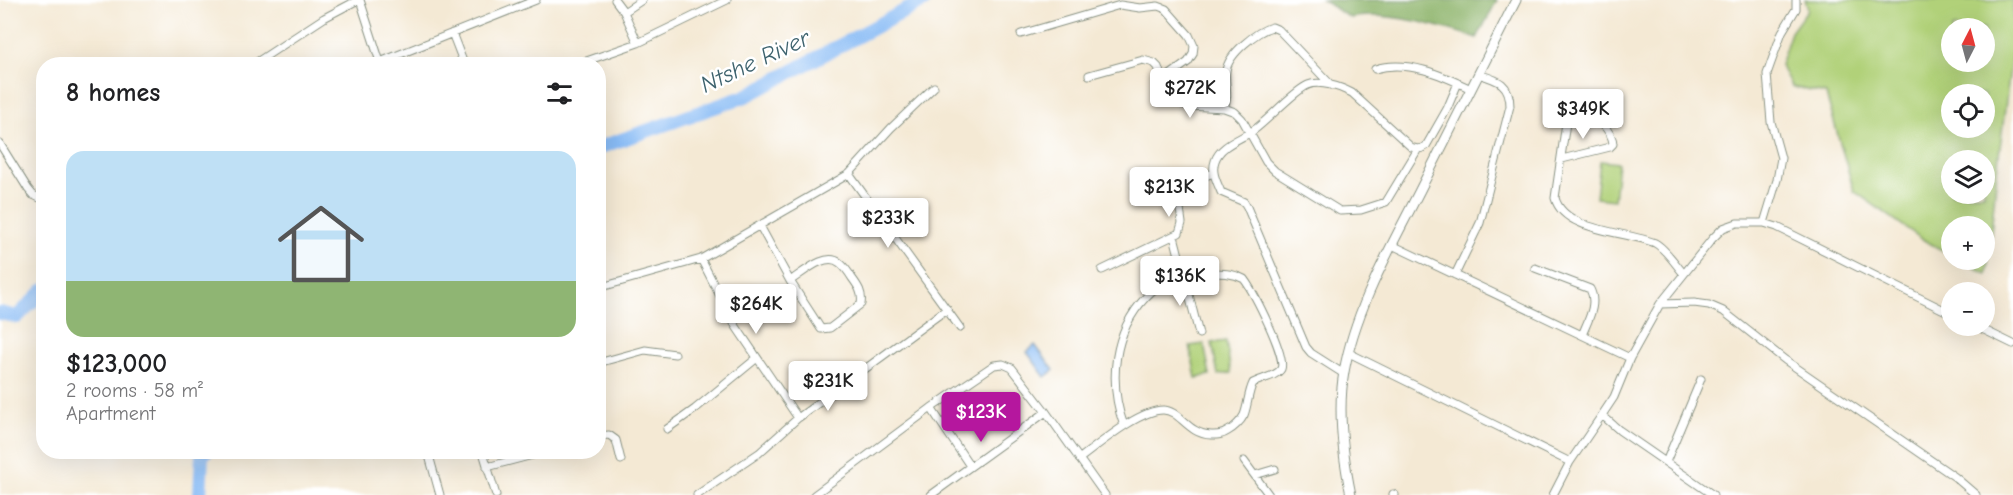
<!DOCTYPE html>
<meta charset="utf-8">
<style>
:root{--surface:#fff;--page:#f6f6f6;--text:#202124;--muted:#757577;--accent:#b5179e}
body{margin:0;font-family:"Comic Neue",sans-serif;background:var(--page);color:var(--text);height:100vh;display:flex;flex-direction:column;font-size:22px;white-space:nowrap}
*{box-sizing:border-box;margin:0}
p{font-size:20px;color:var(--muted)}
.icon{flex:none;width:33px;height:33px;fill:none;stroke:currentColor;stroke-width:2;stroke-linecap:round;stroke-linejoin:round}
.map{position:relative;flex:1;overflow:hidden}
.side{position:absolute;left:36px;top:57px;width:570px;height:402px;display:flex;flex-direction:column;background:var(--surface);border-radius:24px;box-shadow:0 6px 24px #0002}
.side>*{flex:none}
.needle{width:39px;rotate:6deg}
.controls{position:absolute;left:1941px;top:18px;display:grid;gap:12px}
.controls a{display:grid;place-items:center;width:54px;height:54px;border-radius:50%;background:var(--surface);box-shadow:0 6px 24px #0002;font-size:30px}
.price{position:absolute;translate:-50% -51px;padding:0 14px;border-radius:6px;background:#fff;color:#222;font-size:20px;line-height:39px;filter:drop-shadow(0 2px 3px #0008)}
.price::after{content:'';position:absolute;left:50%;top:36px;width:18px;height:14px;margin-left:-9px;background:inherit;clip-path:polygon(0 0,100% 0,50% 100%)}
.price.active{background:var(--accent);color:#fff}
ul{padding:0;list-style:none}
li{display:grid;align-content:center;gap:12px;height:318px;padding:0 30px}
li span{display:grid;place-items:center;height:186px;border-radius:18px;color:#555}
li>.icon{margin-inline-start:auto}
span .icon{width:108px;height:108px;fill:#fffc;stroke-width:1}
li b{font-size:26px}
h2{display:flex;justify-content:space-between;align-items:center;height:72px;padding:0 30px;font-size:26px}
.map>svg:first-child{display:block}
</style>
<div class="map">
<svg width="2013" height="495" viewBox="0 0 2013 495">
<rect width="100%" height="100%" fill="#fff"/>
<filter id="ink" filterUnits="userSpaceOnUse"><feTurbulence type="fractalNoise" baseFrequency=".0167" numOctaves="2"/><feDisplacementMap in="SourceGraphic" scale="12" xChannelSelector="R" yChannelSelector="G"/><feConvolveMatrix kernelMatrix="1 2 1 2 8 2 1 2 1" color-interpolation-filters="sRGB"/></filter>
<filter id="wash" filterUnits="userSpaceOnUse"><feTurbulence type="fractalNoise" baseFrequency=".008" numOctaves="4" result="noise"/><feDisplacementMap in="SourceGraphic" scale="24" xChannelSelector="R" yChannelSelector="G"/><feGaussianBlur stdDeviation="1.35" result="paint"/><feColorMatrix in="noise" values="0 0 0 0 0 0 0 0 0 0 0 0 0 0 0 0 0 1.4 0 .05"/><feComposite in="paint" operator="in"/></filter>
<g filter="url(#wash)">
<rect width="100%" height="100%" fill="#f4e9d4"/>
<!-- green -->
<path fill="#b1d179" stroke="#688756" stroke-width="1.5" fill-rule="evenodd" d="M1805,0H2013V46L1997,171L1987,274L1961,260H1984V226H1952L1951,255L1922,239L1854,191L1826,94L1792,87L1780,65L1791,32L1808,9ZM1952,28H1984V62H1952ZM1952,94H1984V128H1952ZM1952,160H1984V194H1952Z
M1600,161L1618,163L1614,200L1596,198Z
M1226,341L1231,373L1218,375L1212,343Z
M1204,344L1210,375L1196,378L1190,346Z"/>
<!-- forest -->
<path fill="#8cb369" stroke="#56784e" stroke-width="1.5" d="M1322,0H1497L1477,38C1442,27 1386,10 1350,18Z"/>
<!-- water -->
<path fill="#88bbf5" stroke="#547c94" stroke-width="1.5" d="M1035,345L1054,370L1045,377L1027,352Z"/>
<g fill="none" stroke-linecap="round" stroke-linejoin="round">
<!-- river -->
<path stroke="#88bbf5" stroke-width="14" d="M598,148L746,96L925,0
M0,313L17,317L44,290
M200,495L202,455L206,452"/>
</g>
</g>
<g filter="url(#ink)">
<g fill="none" stroke-linecap="round" stroke-linejoin="round">
<defs>
<path id="street" d="M360,0L380,62
M615,0L624,12L638,43
M624,12L642,0
M452,33L464,64
M1021,34L1120,5L1140,8L1158,6L1166,9L1189,35L1194,46L1193,54L1188,62L1163,80
M254,64L324,18L358,0
M375,64L536,0
M578,64L638,43L727,0
M1375,69C1407,59 1442,75 1471,89
M1089,75L1143,60L1154,63L1158,67L1166,90L1174,102L1189,106L1224,108L1235,112L1242,119L1266,162L1275,171L1340,211L1361,210L1386,202L1418,149
M1224,108C1230,94 1224,84 1226,71C1228,54 1257,31 1272,27L1279,30L1332,86
M0,144L28,189L33,195L44,200
M1562,159L1610,147L1613,144C1613,131 1593,114 1582,107L1573,108L1567,116L1555,198C1564,232 1627,231 1655,243C1665,248 1676,265 1684,274
M849,174L960,328
M1764,223L1777,180L1781,158L1771,122L1767,74L1782,32L1796,9V0
M760,226L790,281L821,329L830,328L861,304C863,293 858,286 852,278C849,273 845,267 840,263C826,251 803,273 790,281
M1174,236L1199,334
M1392,245L1630,358L1614,397L1602,415L1619,430L1713,495
M701,259L735,325L798,418
M1535,268L1590,289C1598,304 1588,320 1582,335
M1102,270L1179,233L1182,223L1177,188L1179,185L1214,173
M1455,275L1480,223L1510,106C1510,83 1498,80 1478,74
M598,288L701,259L849,174L891,128L934,87
M1660,304L1694,303L1709,305L1723,311L1785,360L1955,477L1976,495
M1976,326L2013,344
M1349,353L1570,462
M1630,358L1660,304L1712,239L1723,228L1737,223H1764L1777,227L1952,314
M598,363L645,350L675,354
M1344,374L1311,353L1306,347L1247,207L1244,202L1221,192C1217,182 1211,172 1215,161C1220,145 1241,139 1254,130C1268,120 1295,90 1308,85C1320,80 1341,87 1352,93L1411,147C1417,149 1420,150 1426,146L1447,109L1458,83
M931,408L970,466
M667,429L695,409L757,358
M598,436L609,435L616,440L621,460
M428,452L440,495
M483,452L496,495
M1079,459C1098,445 1139,410 1163,410C1180,410 1187,434 1211,435C1218,435 1222,435 1228,431C1234,428 1241,421 1244,415C1248,405 1248,393 1253,383C1260,379 1277,376 1281,369C1287,356 1253,291 1244,279C1231,272 1218,273 1204,273C1198,274 1191,273 1185,274C1170,277 1156,286 1146,297C1113,332 1108,381 1124,426
M1244,461L1269,495
M1666,462L1701,379
M487,467L544,452
M1255,475L1275,469
M1393,494L1395,495
M697,495L759,453L798,418L947,309
M814,495L931,408L994,365L1003,364L1012,368L1046,412L1105,495
M931,495L1046,412
M1553,495L1570,462L1602,415"/>
<path id="secondary" d="M1351,495C1343,456 1337,412 1344,372C1355,309 1390,249 1419,192C1452,128 1483,64 1516,0"/>
</defs>
<!-- street casing -->
<use href="#street" stroke="#8a9384" stroke-width="9"/>
<!-- secondary casing -->
<use href="#secondary" stroke="#8a9384" stroke-width="11"/>
<!-- street -->
<use href="#street" stroke="#fff" stroke-width="7"/>
<!-- secondary -->
<use href="#secondary" stroke="#fff" stroke-width="9"/>
</g>
</g>
<g text-anchor="middle" stroke-width="5" stroke-linejoin="round" paint-order="stroke">
<!-- water labels -->
<g font-size="24" font-style="italic" fill="#3e636e" stroke="#fff">
<text transform="translate(755 61) rotate(-25)" y="8">Ntshe River</text>
</g>
</g>
</svg>
<div class="controls">
<a><svg class="needle" viewBox="-14 -14 28 28"><path d="M0-13l5 13h-10z" fill="#e53935"/><path d="M0 13l5-13h-10z" fill="#757577"/></svg></a>
<a><svg class="icon" aria-label="locate" viewBox="0 0 24 24"><circle cx="12" cy="12" r="6"/><path d="M12 2v4M12 18v4M2 12h4M18 12h4"/></svg></a>
<a><svg class="icon" aria-label="layers" viewBox="0 0 24 24"><path d="M12 4l9 5-9 5-9-5zM3 14l9 5 9-5"/></svg></a>
<a>+</a>
<a>−</a>
</div>
<b class="price" style="left:1190px;top:119px">$272K</b>
<b class="price" style="left:1583px;top:140px">$349K</b>
<b class="price" style="left:1169px;top:218px">$213K</b>
<b class="price" style="left:888px;top:249px">$233K</b>
<b class="price" style="left:1180px;top:307px">$136K</b>
<b class="price" style="left:756px;top:335px">$264K</b>
<b class="price" style="left:828px;top:412px">$231K</b>
<b class="price active" style="left:981px;top:443px">$123K</b>
<section class="side">
<h2>8 homes<svg class="icon" aria-label="filters" viewBox="0 0 24 24"><path d="M4 7h16M4 17h16"/><circle cx="9" cy="7" r="2"/><circle cx="15" cy="17" r="2"/></svg></h2>
<ul>
<li><span style="background:linear-gradient(#bfe0f5 70%,#8fb573 0)"><svg class="icon" aria-label="home" viewBox="0 0 24 24"><path d="M3 11l9-7 9 7M6 9v11h12V9"/></svg></span><div><b>$123,000</b><p>2 rooms · 58 m²</p><p>Apartment</p></div></li>
</ul>
</section>
</div>
